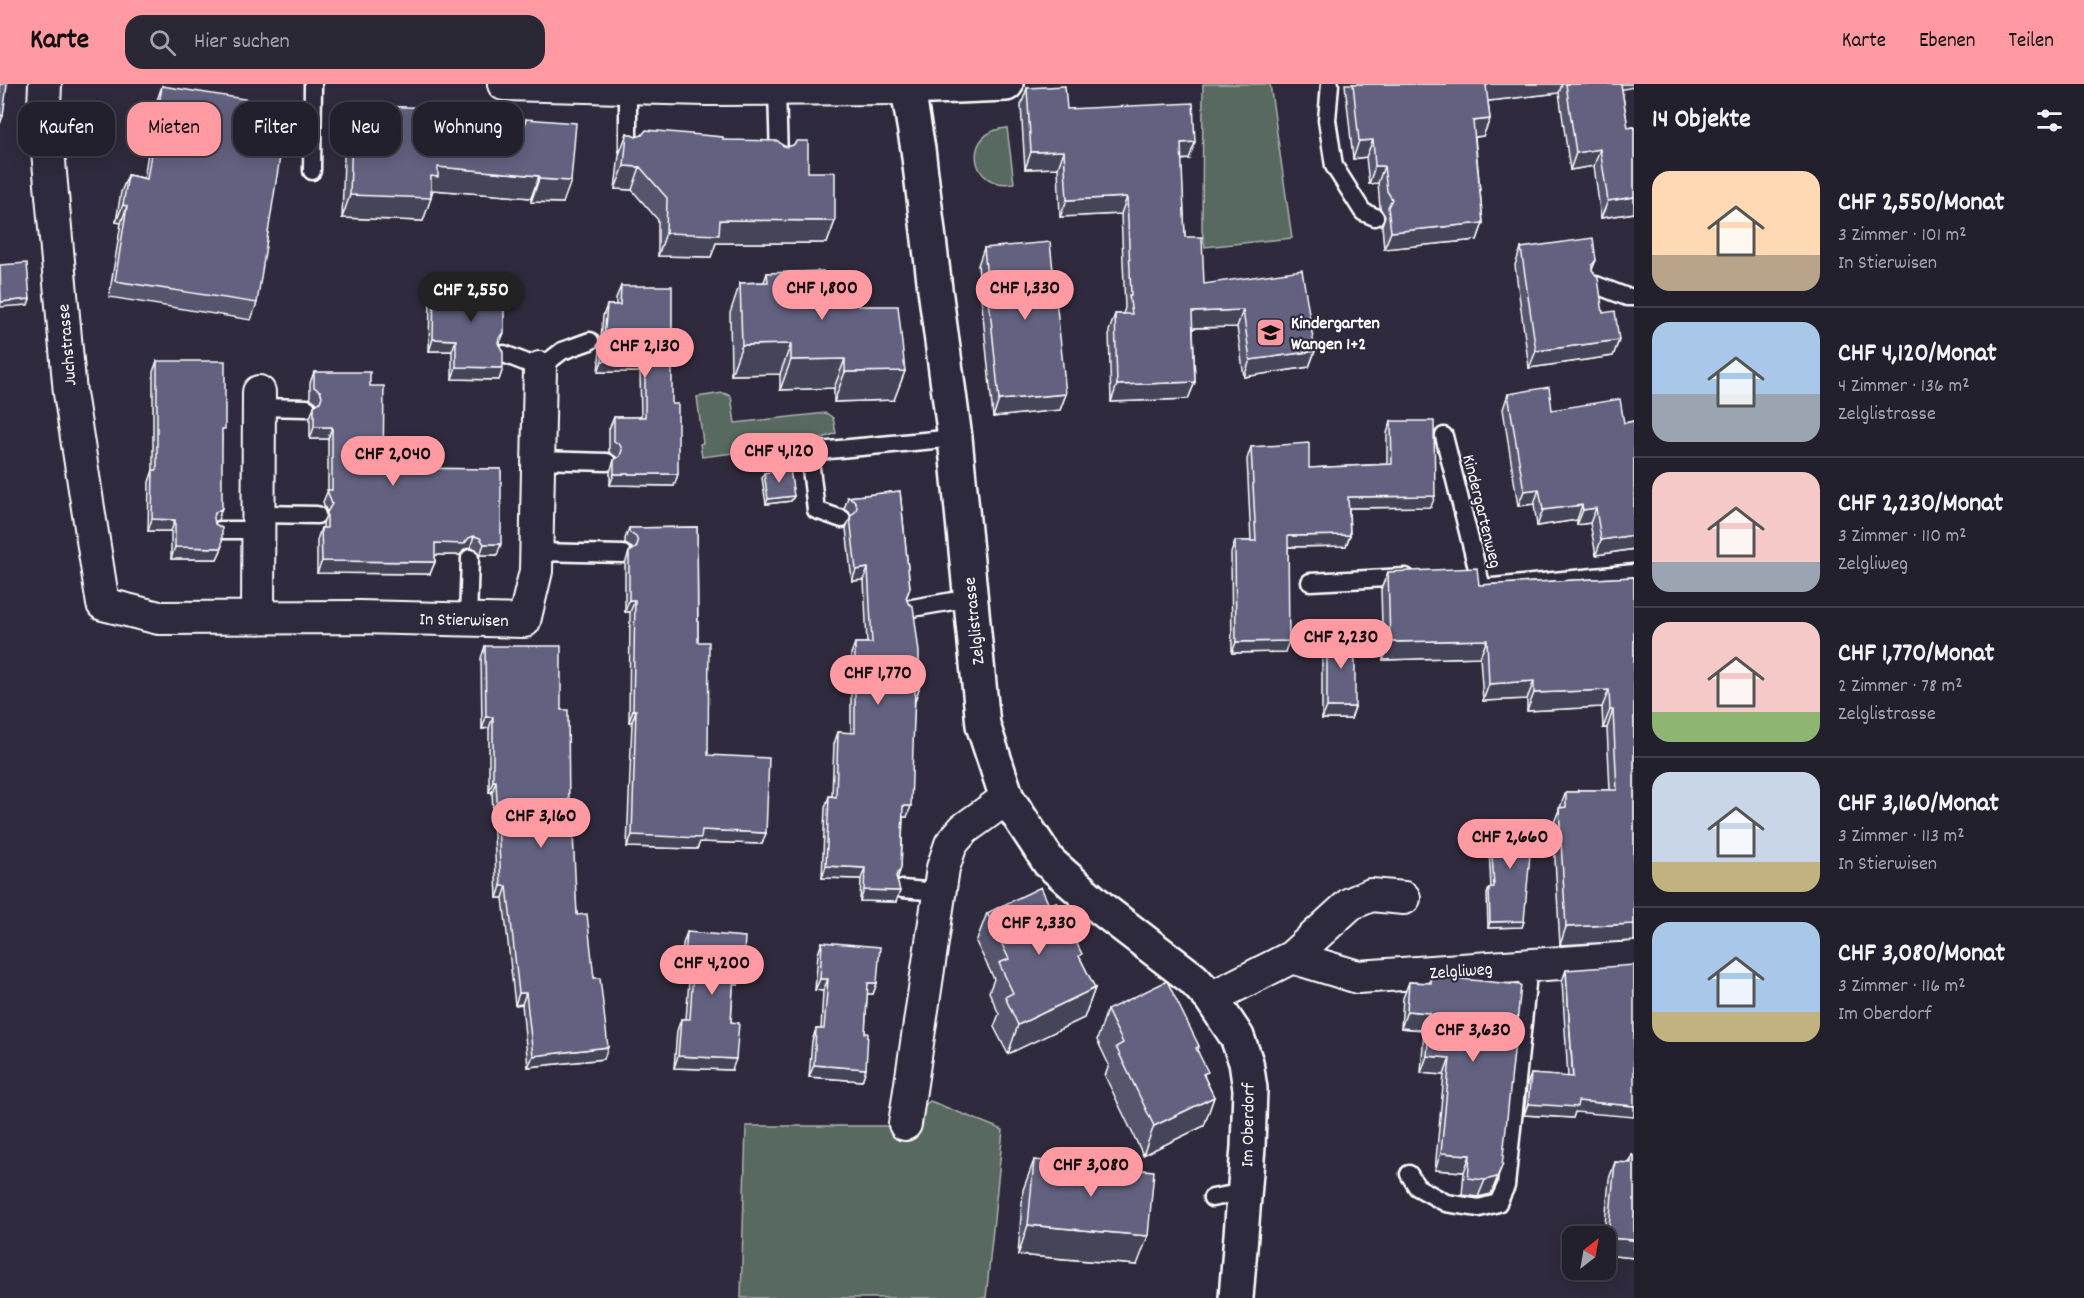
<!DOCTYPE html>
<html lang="de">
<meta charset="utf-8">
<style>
:root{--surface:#23202e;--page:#2b2836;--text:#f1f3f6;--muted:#a3a3aa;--line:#403e4a;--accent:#ff9aa2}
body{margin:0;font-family:Dekko,sans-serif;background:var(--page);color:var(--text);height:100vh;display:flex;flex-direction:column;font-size:22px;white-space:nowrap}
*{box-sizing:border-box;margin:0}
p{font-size:20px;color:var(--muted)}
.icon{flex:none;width:33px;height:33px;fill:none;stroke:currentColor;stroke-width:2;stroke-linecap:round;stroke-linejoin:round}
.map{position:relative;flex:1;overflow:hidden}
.panel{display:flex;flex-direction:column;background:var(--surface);width:450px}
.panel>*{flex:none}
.guide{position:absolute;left:18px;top:18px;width:570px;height:54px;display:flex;gap:12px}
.needle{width:39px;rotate:31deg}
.buttons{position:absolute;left:1562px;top:1142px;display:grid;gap:12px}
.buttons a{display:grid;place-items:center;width:54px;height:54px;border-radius:12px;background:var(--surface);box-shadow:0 3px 15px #0003,0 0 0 2px var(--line);font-size:30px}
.price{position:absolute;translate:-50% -51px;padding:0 14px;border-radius:21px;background:var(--accent);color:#111;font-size:20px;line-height:39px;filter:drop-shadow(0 2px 3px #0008)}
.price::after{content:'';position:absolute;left:50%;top:36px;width:18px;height:14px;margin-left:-9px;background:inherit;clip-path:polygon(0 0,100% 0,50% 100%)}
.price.active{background:#222;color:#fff}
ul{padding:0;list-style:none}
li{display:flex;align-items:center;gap:18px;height:150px;padding:0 18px}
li+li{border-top:2px solid var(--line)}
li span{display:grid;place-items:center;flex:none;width:168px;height:120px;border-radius:18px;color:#555}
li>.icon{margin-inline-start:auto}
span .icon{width:72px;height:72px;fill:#fffc;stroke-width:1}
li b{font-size:26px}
h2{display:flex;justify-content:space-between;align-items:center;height:72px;padding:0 18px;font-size:26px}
.pill{padding:0 21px;border-radius:18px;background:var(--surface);box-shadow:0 3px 15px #0003,0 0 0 2px var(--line);font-size:21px;line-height:54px}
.pill.active{background:var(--accent);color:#111}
header{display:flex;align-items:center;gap:36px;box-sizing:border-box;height:84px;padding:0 30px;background:var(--accent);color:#111}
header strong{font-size:28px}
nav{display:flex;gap:33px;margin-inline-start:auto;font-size:21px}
.search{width:420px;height:54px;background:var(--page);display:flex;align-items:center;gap:15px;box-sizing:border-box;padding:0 21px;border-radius:18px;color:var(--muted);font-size:22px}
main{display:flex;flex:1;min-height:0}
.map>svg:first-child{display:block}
</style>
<header>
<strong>Karte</strong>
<div class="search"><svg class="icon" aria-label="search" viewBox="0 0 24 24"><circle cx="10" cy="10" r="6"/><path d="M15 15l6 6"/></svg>Hier suchen</div>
<nav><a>Karte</a><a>Ebenen</a><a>Teilen</a></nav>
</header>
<main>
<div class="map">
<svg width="1634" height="1214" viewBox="0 0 1634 1214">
<rect width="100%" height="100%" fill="#2f2a3d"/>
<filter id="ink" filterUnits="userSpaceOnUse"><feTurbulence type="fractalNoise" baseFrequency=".0167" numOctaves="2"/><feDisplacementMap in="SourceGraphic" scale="12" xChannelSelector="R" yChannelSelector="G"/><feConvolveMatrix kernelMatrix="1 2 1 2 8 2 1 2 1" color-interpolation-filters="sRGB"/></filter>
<g filter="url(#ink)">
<!-- green -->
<path fill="#596960" stroke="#acb4b0" stroke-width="1.5" d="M1203,0H1270L1292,154L1205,163L1202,147Z
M1007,44L1014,99C968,107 962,46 1007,44Z
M723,309L731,312L735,339L826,329L833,334L836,349C819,358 800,355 784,363L702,373L700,360L703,359L697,313Z
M930,1017L1003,1046L986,1214H741L746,1042H914L916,1028Z"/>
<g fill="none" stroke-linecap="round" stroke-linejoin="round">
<defs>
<path id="service" d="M1330,0L1327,36L1334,82L1363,128L1375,133
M777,5L779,75
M628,65V3
M312,87L313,0
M1596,201L1627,213H1634
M504,270L540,284L562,267L590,257
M259,323L307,324
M1444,352L1482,504L1634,489
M809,368L816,426L842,435
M787,370L955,354
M539,376L607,378
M258,430L317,431
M220,446H258
M537,468L623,470
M1310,498L1406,493
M912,524L971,514
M468,535L470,474
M902,805L939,808
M1409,1090L1417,1103L1446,1119L1479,1124L1498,1119L1506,1102L1529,881
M1212,1114L1228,1111H1244"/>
<path id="minor" d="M45,0L44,23L70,309L103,520L159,534L359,533L524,537L536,487L540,284
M504,0L706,5L908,4
M258,534L259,308
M1292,873L1358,893L1634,874
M1211,914L1292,873L1350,820L1371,811L1404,814
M905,1040L943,784L951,760L964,745L1007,714"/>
<path id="tertiary" d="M907,0L918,65L935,205L955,354L983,641L1007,714L1049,778L1102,825L1193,895L1211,914L1237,953L1246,978L1250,1005L1248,1063L1236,1214
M908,4L1006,0"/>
</defs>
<!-- service casing -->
<use href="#service" stroke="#fff" stroke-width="21"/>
<!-- minor casing -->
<use href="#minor" stroke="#fff" stroke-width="36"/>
<!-- tertiary casing -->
<use href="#tertiary" stroke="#fff" stroke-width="38"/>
<!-- service -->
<use href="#service" stroke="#2f2a3d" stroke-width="16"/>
<!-- minor -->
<use href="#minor" stroke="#2f2a3d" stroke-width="32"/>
<!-- tertiary -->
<use href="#tertiary" stroke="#2f2a3d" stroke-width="33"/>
</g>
<!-- wall -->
<path fill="#54546e" stroke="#fff" stroke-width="1.5" d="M1345,0H1634L1622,5L1628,44L1634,43V129L1601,134L1594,82L1570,86L1559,9L1488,17L1490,35L1483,52L1475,53L1483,139L1477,156L1384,165L1382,141L1385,132L1380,124L1378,99L1369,100L1366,73L1353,75Z
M162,2L257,219L251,236L109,213L121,139L116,138L121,108L128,91L144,94L156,19Z
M1027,4L1067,25L1189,75L1181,76L1185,153L1204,200L1315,267L1309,283L1244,293L1237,243L1193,244L1195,298L1188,315L1111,318L1109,247L1115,230H1123L1125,224L1121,130L1060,133L1058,84L1025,85L1021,21Z
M353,21L432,39L483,41L484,38L523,41L526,35L563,119L531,118V114L433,106L423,137L342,134L345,44Z
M627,49L636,53L723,56L782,61L808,88L835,137L827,159H716L711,173L658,172V136L632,106L615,105L619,71Z
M984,164L1066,310L1060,326L993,333L978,181Z
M1521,164L1596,176L1592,186L1603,229L1619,256L1613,272L1529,284L1515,181Z
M767,189L823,195L859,222L905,287L894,316L834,318V304L780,306V290L731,291L730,229L740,199L764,198Z
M434,202L503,284L499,296L452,295V267H429L430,213Z
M621,202L672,320L678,390L674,402L610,401V388L614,376L616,375V373L609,368V345L614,333H641L640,288H598L603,232L607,221H616V214Z
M157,277L222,351L218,436L215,438L222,464L217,475H171V447H148L149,398L153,386V288Z
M314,288L370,302L383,384L501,385L497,471H480L476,465L470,464L465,465L460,471H435V478L430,490L317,489V456L321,444H323V439L327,429L323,418L328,406V355H310V334L314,322L317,321L316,318L310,314V299Z
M1508,310L1552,326L1624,339L1634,337V465L1596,471L1590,439L1577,441V436L1537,442L1534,420L1518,422L1503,325Z
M1391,337L1431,423L1349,424L1350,451L1346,462L1288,463L1285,568L1232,569L1231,469L1235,457H1251L1247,375L1251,363L1309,384L1387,380V349Z
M764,389L794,412L791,417L766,420L762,394Z
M900,407L910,504L906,515L915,617L907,733H903L901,784L897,796L896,818L860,817L861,795L822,794L825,724L829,712H832L834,660L838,648L851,649V570L855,559H867L864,496L852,497L846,444L851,432L849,428L844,425L848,413Z
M697,443L698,558L708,671L766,749L762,760L700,758L697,765L627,763L632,638H629L630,528H625V480L629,468L632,466V464L625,460V455L629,444Z
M1388,488L1479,501L1634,493V857L1560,861L1553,741L1566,708H1577L1578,706H1610L1607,644H1603L1602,623L1527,627V615L1483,617L1480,573L1383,576L1381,505Z
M1327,549L1355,623L1351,635H1322V560Z
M485,562L561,626L577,831L594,894L604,975L528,983L522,920L515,921L503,814H497L492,708H489V644L482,645L481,574Z
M1490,739L1524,837L1522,843L1488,844L1487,810L1489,804H1491L1488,745Z
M1049,821L1080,874L1095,904L1084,934L1008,970L994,943L999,930L989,908L994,895L976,858L987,829Z
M687,848L743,889L738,901L733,900L731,938L732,986L674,984L677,947L681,935H686L689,897H680L683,860Z
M822,858L877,899L873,910H867L865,949L866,985L862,997L809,993L812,957L816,945H821L823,907L815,906L818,870Z
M1566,886L1575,1028L1573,1034L1524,1031L1527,1001L1531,990L1568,993L1562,897Z
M1431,892L1496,1099L1491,1110L1478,1113L1462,1111L1464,1088L1435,1086L1444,991L1421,989L1424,946L1401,944L1403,914L1409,898L1429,899Z
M1107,926L1199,962L1198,967L1205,994L1214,1013L1204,1042L1143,1071L1105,992L1109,981L1097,956Z
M1632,1071L1634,1072V1174L1605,1171V1152H1604L1609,1095L1615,1078L1629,1079Z
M1034,1076L1137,1181L1018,1171L1023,1106Z"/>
<!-- shaded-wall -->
<path fill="#45455a" stroke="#fff" stroke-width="1.5" d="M1491,0H1562L1559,9L1480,18L1486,1Z
M1615,0H1634V3L1613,7Z
M0,31L3,32L0,40Z
M1490,35L1483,52L1467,54L1473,37Z
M1373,56L1366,73L1353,75L1359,57Z
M1195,58L1189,75L1175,76L1181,59Z
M1600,65L1594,82L1570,86L1576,69Z
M1064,67L1058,84L1025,85L1031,68Z
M624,82L640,83L632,106L615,105Z
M1375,82H1384L1378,99L1369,100Z
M438,83L539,92L531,114L433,106L430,114H431L423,137L342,134L350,111L431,92Z
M539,95L571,97L563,119L531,118Z
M1127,113L1121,130L1060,133L1067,116Z
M1634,113V129L1601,134L1608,117Z
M123,121L127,122L121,139L116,138Z
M720,136L835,137L827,159H716L711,173L658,172L666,149Z
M1483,139L1477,156L1384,165L1391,148Z
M30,215L28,221L0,223L1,218Z
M1243,226L1237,243L1186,244L1192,228Z
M504,249L499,261L494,266L499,254Z
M433,255L456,256L452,267H429Z
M1619,256L1613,272L1529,284L1536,267Z
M791,260L780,290L731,291L742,261Z
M1315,267L1309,283L1244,293L1250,276Z
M845,275L834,304L780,306L791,276Z
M602,277H645L640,288H598Z
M456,283L503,284L499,296L452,295Z
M905,287L894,316L834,318L845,288Z
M1195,298L1188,315L1111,318L1117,301Z
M1066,310L1060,326L993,333L999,316Z
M314,343H332L328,355H310Z
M614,390H678L674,402L610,401Z
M1539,405L1534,420L1518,422L1524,407Z
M794,412L791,417L766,420L768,415Z
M1435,412L1431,423L1344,424L1348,413Z
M1582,421L1577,436L1537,442L1543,426Z
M222,424L218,436L211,440L215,429Z
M1596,424L1590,439L1577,441L1583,426Z
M152,435L175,436L171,447H148Z
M1350,451L1346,462L1283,463L1288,452Z
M1634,451V465L1596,471L1601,456Z
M474,452L470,464L465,465L460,471H431L435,459Z
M484,460H501L497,471H480Z
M175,463L222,464L217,475H171Z
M322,477L435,478L430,490L317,489Z
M868,484L864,496L852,497L856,486Z
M629,516H635L630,528H625Z
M1487,556L1480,573L1383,576L1390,558Z
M1289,557L1285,568L1232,569L1236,558Z
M1534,597L1527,615L1483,617L1489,600Z
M915,605H919L915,617H911Z
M1609,606L1602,623L1527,627L1534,609Z
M1327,623H1355L1351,635H1322Z
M633,626H636L632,638H629Z
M1610,626H1613L1607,644H1603Z
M486,633H493L489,644L482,645Z
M493,697H496L492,708H489Z
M903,722H911L907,733H899Z
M702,746L766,749L762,760L700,758L697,765L627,763L632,751Z
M826,782L865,784L861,795L822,794Z
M501,802H507L503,814H497Z
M864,806L900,807L896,818L860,817Z
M1524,837L1522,843L1488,844L1490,838Z
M1634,840V857L1560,861L1566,843Z
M684,885L693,886L689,897H680Z
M734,889H743L738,901L730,900Z
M820,895H828L823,907L815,906Z
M868,899H877L873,910H864Z
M1095,904L1084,934L1008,970L1018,941Z
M519,909H526L522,920L515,921Z
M1407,927L1430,929L1424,946L1401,944Z
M608,963L604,975L528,983L533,972Z
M678,972L736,975L732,986L674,984Z
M1427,972L1450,974L1444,991L1421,989Z
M814,981L866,985L862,997L809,993Z
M1214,1013L1204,1042L1143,1071L1154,1042Z
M1578,1017L1634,1022V1033L1575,1028L1573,1034L1524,1031L1528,1020Z
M1441,1069L1470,1071L1464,1088L1435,1086Z
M1502,1082L1491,1110L1478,1113L1485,1096Z
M1028,1141L1148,1152L1137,1181L1018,1171Z
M1608,1154L1634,1156V1174L1605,1171V1162Z"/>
<!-- building -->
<path fill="#626280" stroke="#fff" stroke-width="1.5" d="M0,0H7L3,32L0,31Z
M1353,0H1491L1486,1L1490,35L1473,37L1483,139L1391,148L1388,123L1392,115L1387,107L1384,82H1375L1373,56L1359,57Z
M1566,0H1621L1628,44L1634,43V113L1608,117L1600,65L1576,69Z
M162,2L288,22L257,219L115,197L127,122L123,121L128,91L147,95Z
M1065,2L1067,25L1193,19L1195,58L1181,59L1185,153H1202L1204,200L1302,186L1315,267L1250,276L1243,226L1192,228L1195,298L1117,301L1115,230H1132L1129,211H1131L1127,113L1067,116L1064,67L1031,68L1027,4Z
M353,21L433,24L432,39L483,41L484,38L525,42L526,35L576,39L571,97L539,95V92L438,83V93L431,92V114L350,111Z
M646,46L723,53V56L778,57L782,61L787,63L793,61L797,57H808V88H835V137L720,136L719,151L666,149L667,114L640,83L624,82L627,49L636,53L642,51Z
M1593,154L1596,176L1592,181V186L1598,194L1603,229L1615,227L1619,256L1536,267L1521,164Z
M1050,158L1066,310L999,316L984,164Z
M27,179L30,215L1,218L0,181Z
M823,187V195H858L859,222H898L905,287L845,288V275L791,276V260L742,261L740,199L768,198L767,189Z
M434,202H504V249L499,254L498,259L503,268V284L456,283V256L433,255Z
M621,202H672V320H678V390H614V376L620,372L622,366L620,361L614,357V333H645V277H602L607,221H620Z
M157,277H225V345H222V424L215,429L214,434L215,440L222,444V464L175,463V436L152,435L153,386H157Z
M314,288H370V302H384L383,384L501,385V460H484L480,454L474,452L469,454L464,460L435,459V478L322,477L321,444H327V428L332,420L327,406H332V343H314V322L320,318L322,312L320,307L314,303Z
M1549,303L1552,326L1620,315L1624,339L1634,337V451L1601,456L1596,424L1583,426L1582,421L1543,426L1539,405L1524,407L1508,310Z
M1391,337H1434L1435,412L1348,413L1350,451L1288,452L1289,557L1236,558L1235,457H1256L1251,363L1309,359V384L1392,380Z
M790,385L794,412L768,415L764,389Z
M900,407L910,504L906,514L908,519L913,522L919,568V605H915L911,722H903L901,784L896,792L900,807L864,806L865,784L826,782L829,712L836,713L838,648L855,649V559H872L868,484L856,486L850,433L856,427L857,422L854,416L848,413Z
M697,443L698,558H709L708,671L769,674L766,749L702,746L701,754L632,751L636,626H633L635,516H629V468L636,464L638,458L636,453L629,448V444Z
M1477,484L1479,501L1634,493V840L1566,843L1559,724L1566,723V708H1578V706H1617L1613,626H1610L1609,606L1534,609V597L1489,600L1487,556L1390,558L1388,488Z
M1327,549H1355V623H1327Z
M485,562H561V626H568L569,729H572L577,831L587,830L594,894H600L608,963L533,972L526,909H519L507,802H501L496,697H493V633H486Z
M1533,737L1524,837L1490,838L1489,804L1494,803L1490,739Z
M1041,803L1049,821L1056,818L1082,870L1079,872L1095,904L1018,941L1005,913L1013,909L999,879L1009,875L987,829Z
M687,848L745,853L743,889H734L731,938L739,939L736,975L678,972L681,935H690L693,886L684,885Z
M822,858L880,863L877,899H868L865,949H868L866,985L814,981L816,945H824L828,895H820Z
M1634,881V1022L1578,1017L1577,1023L1528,1020L1531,990L1573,993L1566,886Z
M1431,892L1521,901L1502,1082L1497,1093L1485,1096L1468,1094L1470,1071L1441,1069L1450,974L1427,972L1430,929L1407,927L1409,898L1431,899Z
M1167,897L1199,962L1196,964L1208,988L1203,990L1214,1013L1154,1042L1116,963L1123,959L1107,926Z
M1632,1071L1634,1072V1156L1608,1154L1615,1078L1631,1079Z
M1034,1076L1154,1087L1148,1152L1028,1141Z"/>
</g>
<!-- icons -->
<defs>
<symbol id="school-square" viewBox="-11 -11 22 22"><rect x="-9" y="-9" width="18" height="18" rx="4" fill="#ff9aa2" stroke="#2f2a3d"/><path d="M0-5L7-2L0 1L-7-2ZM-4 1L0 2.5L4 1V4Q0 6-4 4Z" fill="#111"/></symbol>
</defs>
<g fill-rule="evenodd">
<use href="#school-square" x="1254" y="232" width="33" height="33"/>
</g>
<g text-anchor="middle" stroke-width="4.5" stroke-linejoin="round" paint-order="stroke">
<!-- poi labels -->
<g font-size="18" font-weight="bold" fill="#fff" stroke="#2f2a3d" text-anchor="start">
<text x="1291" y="244">Kindergarten<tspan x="1291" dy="21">Wangen 1+2</tspan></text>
</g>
<!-- street labels -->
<g font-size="18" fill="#fff" stroke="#2f2a3d">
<text transform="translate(66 261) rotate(-95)" y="6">Juchstrasse</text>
<text transform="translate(1483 427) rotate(76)" y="6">Kindergartenweg</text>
<text transform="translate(464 535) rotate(1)" y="6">In Stierwisen</text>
<text transform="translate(973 537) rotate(-96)" y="6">Zelglistrasse</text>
<text transform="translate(1461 886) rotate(-4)" y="6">Zelgliweg</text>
<text transform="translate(1247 1041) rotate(-89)" y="6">Im Oberdorf</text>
</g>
</g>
</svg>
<div class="buttons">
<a><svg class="needle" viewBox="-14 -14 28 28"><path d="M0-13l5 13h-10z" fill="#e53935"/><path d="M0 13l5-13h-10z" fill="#a3a3aa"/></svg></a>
</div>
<b class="price" style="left:822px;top:237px">CHF 1,800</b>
<b class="price" style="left:1025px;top:237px">CHF 1,330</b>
<b class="price active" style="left:471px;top:239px">CHF 2,550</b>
<b class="price" style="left:645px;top:295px">CHF 2,130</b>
<b class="price" style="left:779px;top:400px">CHF 4,120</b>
<b class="price" style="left:393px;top:403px">CHF 2,040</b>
<b class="price" style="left:1341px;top:586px">CHF 2,230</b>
<b class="price" style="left:878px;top:622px">CHF 1,770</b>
<b class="price" style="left:541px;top:765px">CHF 3,160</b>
<b class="price" style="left:1510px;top:786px">CHF 2,660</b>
<b class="price" style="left:1039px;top:872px">CHF 2,330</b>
<b class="price" style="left:712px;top:912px">CHF 4,200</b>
<b class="price" style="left:1473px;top:979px">CHF 3,630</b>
<b class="price" style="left:1091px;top:1114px">CHF 3,080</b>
<div class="guide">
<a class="pill">Kaufen</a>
<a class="pill active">Mieten</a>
<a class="pill">Filter</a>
<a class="pill">Neu</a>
<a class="pill">Wohnung</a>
</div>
</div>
<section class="panel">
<h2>14 Objekte<svg class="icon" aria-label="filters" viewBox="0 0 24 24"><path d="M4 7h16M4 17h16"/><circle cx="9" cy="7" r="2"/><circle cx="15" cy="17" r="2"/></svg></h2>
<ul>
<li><span style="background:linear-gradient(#ffd9b3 70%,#b9a48a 0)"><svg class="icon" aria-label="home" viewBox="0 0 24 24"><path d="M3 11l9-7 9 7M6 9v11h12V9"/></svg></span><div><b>CHF 2,550/Monat</b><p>3 Zimmer · 101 m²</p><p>In Stierwisen</p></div></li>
<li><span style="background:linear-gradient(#a9c7e8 60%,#9aa5b1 0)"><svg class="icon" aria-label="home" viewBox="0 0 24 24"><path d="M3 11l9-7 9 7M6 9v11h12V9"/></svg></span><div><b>CHF 4,120/Monat</b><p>4 Zimmer · 136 m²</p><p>Zelglistrasse</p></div></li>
<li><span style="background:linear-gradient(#f6c9c9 75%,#9aa5b1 0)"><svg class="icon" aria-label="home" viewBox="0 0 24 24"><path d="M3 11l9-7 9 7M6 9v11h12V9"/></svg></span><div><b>CHF 2,230/Monat</b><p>3 Zimmer · 110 m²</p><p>Zelgliweg</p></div></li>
<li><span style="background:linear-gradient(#f6c9c9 75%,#8fb573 0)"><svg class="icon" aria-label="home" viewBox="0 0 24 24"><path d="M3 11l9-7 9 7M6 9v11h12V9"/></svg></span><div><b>CHF 1,770/Monat</b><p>2 Zimmer · 78 m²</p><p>Zelglistrasse</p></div></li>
<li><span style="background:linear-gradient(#c9d6e8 75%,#c2b280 0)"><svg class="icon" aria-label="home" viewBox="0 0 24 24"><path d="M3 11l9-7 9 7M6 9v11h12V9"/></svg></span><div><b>CHF 3,160/Monat</b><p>3 Zimmer · 113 m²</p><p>In Stierwisen</p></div></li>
<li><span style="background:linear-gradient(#a9c7e8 75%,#c2b280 0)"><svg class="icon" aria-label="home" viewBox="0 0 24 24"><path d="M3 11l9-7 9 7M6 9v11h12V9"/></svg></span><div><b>CHF 3,080/Monat</b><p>3 Zimmer · 116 m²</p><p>Im Oberdorf</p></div></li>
</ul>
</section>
</main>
